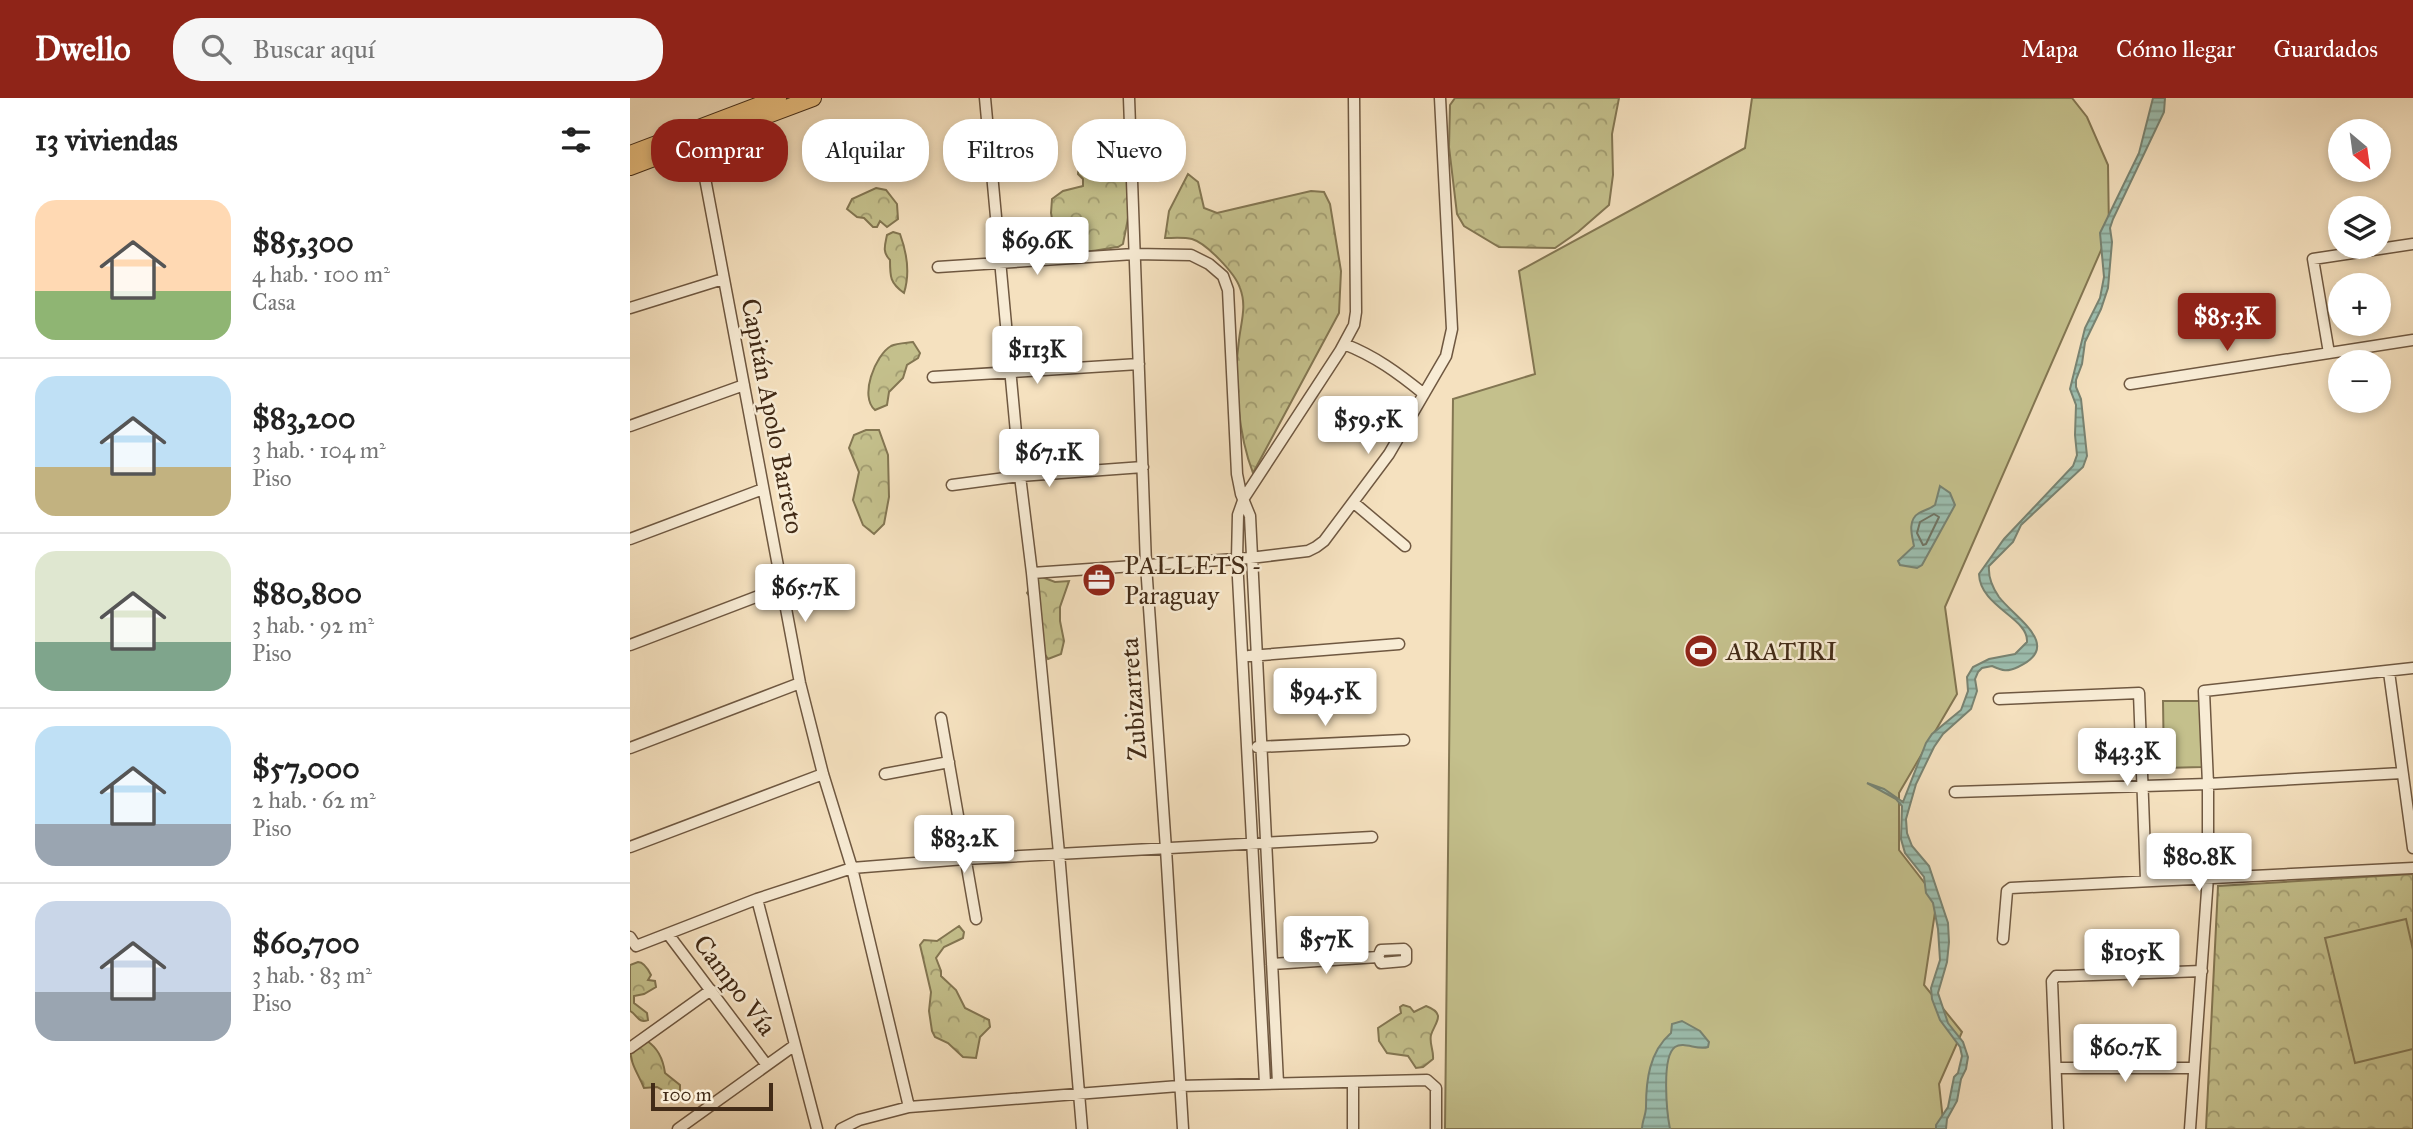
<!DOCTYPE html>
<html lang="es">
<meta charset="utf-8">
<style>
:root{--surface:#fff;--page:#f6f6f6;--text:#222;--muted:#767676;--line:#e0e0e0;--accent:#8f2418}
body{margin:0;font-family:"IM FELL Great Primer",serif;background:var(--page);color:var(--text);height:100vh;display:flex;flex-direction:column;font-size:26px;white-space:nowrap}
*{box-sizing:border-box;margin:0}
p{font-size:23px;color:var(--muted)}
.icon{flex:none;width:38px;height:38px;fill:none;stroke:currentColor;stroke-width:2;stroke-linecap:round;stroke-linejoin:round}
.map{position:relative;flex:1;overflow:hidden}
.drawer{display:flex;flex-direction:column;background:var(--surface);width:630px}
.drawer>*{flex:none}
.guide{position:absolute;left:21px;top:21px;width:665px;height:63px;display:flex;gap:14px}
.needle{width:46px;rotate:151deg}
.controls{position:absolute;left:1698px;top:21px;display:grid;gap:14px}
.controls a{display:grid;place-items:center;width:63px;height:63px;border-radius:50%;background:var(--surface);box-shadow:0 4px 10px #0003;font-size:35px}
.scale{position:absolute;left:21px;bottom:18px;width:122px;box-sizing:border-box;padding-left:7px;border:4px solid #422b17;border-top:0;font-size:19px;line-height:24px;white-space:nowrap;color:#422b17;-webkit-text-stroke:5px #f8ecd5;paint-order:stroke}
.price{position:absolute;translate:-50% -60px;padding:0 16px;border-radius:7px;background:#fff;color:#222;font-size:23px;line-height:46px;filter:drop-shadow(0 2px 4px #0008)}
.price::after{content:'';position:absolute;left:50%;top:42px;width:21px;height:16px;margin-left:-10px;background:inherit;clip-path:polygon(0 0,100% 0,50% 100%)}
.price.on{background:var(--accent);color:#fff}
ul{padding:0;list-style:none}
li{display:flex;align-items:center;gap:21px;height:175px;padding:0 35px}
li+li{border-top:2px solid var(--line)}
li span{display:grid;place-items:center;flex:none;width:196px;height:140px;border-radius:21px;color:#555}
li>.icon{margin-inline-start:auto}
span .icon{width:84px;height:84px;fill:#fffc;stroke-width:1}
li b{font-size:30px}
h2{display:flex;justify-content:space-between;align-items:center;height:84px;padding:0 35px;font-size:30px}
.chip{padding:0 24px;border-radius:28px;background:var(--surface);box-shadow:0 4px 10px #0003;font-size:24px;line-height:63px}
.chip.on{background:var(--accent);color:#fff}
header{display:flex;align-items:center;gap:42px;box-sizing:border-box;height:98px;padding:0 35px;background:var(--accent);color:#fff}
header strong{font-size:33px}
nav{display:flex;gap:38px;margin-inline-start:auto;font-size:24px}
.search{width:490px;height:63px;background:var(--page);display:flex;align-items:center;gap:18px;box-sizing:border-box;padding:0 24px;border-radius:28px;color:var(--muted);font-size:26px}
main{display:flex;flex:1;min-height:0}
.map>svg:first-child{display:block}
</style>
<header>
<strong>Dwello</strong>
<div class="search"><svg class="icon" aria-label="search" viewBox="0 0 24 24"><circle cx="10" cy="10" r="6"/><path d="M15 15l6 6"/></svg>Buscar aquí</div>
<nav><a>Mapa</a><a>Cómo llegar</a><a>Guardados</a></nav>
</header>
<main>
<section class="drawer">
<h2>13 viviendas<svg class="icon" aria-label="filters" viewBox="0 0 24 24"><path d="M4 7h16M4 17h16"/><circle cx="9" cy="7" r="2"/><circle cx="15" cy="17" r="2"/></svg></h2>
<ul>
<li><span style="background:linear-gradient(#ffd9b3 65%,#8fb573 0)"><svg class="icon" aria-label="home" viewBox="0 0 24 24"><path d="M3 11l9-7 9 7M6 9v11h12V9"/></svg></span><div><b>$85,300</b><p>4 hab. · 100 m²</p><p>Casa</p></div></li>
<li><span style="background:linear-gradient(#bfe0f5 65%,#c2b280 0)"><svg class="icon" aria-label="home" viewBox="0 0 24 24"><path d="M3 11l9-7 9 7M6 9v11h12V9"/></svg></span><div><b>$83,200</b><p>3 hab. · 104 m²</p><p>Piso</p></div></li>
<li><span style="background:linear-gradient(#dfe7d0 65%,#7fa58c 0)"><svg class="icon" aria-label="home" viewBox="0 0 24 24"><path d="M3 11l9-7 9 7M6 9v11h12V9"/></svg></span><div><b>$80,800</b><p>3 hab. · 92 m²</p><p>Piso</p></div></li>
<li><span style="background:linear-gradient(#bfe0f5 70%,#9aa5b1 0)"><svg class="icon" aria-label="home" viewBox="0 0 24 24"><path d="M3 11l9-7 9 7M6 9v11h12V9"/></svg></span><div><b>$57,000</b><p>2 hab. · 62 m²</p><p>Piso</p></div></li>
<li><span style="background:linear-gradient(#c9d6e8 65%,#9aa5b1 0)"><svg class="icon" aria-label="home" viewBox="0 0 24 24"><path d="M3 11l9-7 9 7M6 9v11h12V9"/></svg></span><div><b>$60,700</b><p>3 hab. · 83 m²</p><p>Piso</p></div></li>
</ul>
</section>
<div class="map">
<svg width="1783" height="1031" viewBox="0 0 1783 1031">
<defs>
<pattern id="forest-crowns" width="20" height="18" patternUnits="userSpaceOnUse" patternTransform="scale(1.75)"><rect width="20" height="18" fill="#c4c08c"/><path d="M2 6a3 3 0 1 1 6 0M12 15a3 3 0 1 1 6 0" fill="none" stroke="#a19c71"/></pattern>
<pattern id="water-rules" width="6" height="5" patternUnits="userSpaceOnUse" patternTransform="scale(1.75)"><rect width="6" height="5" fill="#9cbeaf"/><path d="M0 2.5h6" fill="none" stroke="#819b8d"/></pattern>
</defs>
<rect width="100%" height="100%" fill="#f5e1bf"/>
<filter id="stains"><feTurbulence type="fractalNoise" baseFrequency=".00286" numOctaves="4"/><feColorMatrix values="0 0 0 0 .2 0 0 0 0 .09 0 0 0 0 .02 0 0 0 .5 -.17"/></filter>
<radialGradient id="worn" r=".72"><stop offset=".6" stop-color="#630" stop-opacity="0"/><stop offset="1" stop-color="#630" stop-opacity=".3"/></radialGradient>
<!-- forest -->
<path fill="url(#forest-crowns)" stroke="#837652" stroke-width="2" d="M825,0H989L982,36L983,77L979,107L948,134L925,150L869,149L834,128L827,116L819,49L820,7Z
M456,61L463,64L472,75L483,66H490C509,85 497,123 493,146L488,149C469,151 445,159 427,150L421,115L422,101L433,93L453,88V81L448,76L449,63Z
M558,76L568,84L574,110L587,115L681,93L694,94L700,106L711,173L709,215L623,375C609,339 603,281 609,242C611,224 617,208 610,190C605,175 576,145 562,141C554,139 543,140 535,140L539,113Z
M246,90L256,92L267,106L268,121L257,129L250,123L247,129H243L234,120L227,119L217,111L222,101Z
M263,134L270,136C277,155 280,176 274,195C260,185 260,179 260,162C252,154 255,147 257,137Z
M283,244L290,255L288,260L277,267L273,280L259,294L257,307L245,312C229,299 245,257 261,248C267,245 276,245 283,244Z
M236,332H249L258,357L259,399L254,426L244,436L233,427L223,402L229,374L219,350L224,337Z
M412,479L425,484L439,483L430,509V523L434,543L431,556L418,561L414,555L403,503L397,495L406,481Z
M1783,776V1031H1576L1588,788Z
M329,828L334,834L333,840L314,849L306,860L311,873V878L326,892L335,910L359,922L360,929L350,939L346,960L333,959L318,945L305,939L302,933L299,913L301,894L290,847L294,842L307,843Z
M8,864C14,864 18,871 21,877L18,882L25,883L26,889L14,896L4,898V905L17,915L18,922C8,926 7,916 0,913V867Z
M773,907L780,909L784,914L796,908C817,916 805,924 801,937C799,945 804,953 803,961L793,969L786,970L778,958L757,955L749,943L748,930L771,915L770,909Z
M17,943C28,950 33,960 35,975L50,987V994L45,999L27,989L14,990C7,973 0,967 0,947Z"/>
<!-- garden -->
<path fill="#c4c08c" stroke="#837652" stroke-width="2" d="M1122,0H1442L1457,19L1478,67L1479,134L1315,509L1327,596L1269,695V752L1307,801L1294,887L1332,934L1309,986L1314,1031H815L823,301L905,276L889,173L1115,50Z
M1533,603H1571L1572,669L1534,670Z
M1776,821L1783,852V951L1725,965L1695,840Z"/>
<!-- water -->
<path fill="url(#water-rules)" stroke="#788372" stroke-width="2" d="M1523,0H1535L1534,14L1483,121L1480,130L1482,144L1478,190L1471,211L1455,244L1452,266L1446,282V289L1451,301L1457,358L1453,369L1391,427L1383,444L1359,468C1358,480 1362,489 1369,499C1385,520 1434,548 1388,569C1377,574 1373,573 1362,568L1352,570L1348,574L1345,581L1347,593L1341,611L1313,636L1304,649L1286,686L1276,721L1277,735L1282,748L1299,768L1318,825L1319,844L1317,864L1308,895L1318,925L1333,944L1338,959L1336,971L1331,981L1327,1003L1317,1021L1316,1031H1306V1027L1318,1009L1324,979L1328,975L1332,958L1330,949L1310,922L1302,901L1301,890L1310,862L1308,831L1303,805L1296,795L1294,779L1275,755L1271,741L1272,708L1266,701L1237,685L1254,691L1273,704L1296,645L1302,636L1331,612L1338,593L1337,579L1343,569L1359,561L1385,556L1397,544C1399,520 1350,509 1349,476L1374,441L1443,368L1447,357L1445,337L1446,307L1440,291L1455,230L1470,200L1474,179L1470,135L1509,55Z
M1310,388L1320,395L1325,407L1292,467L1287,470L1270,467L1268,463L1284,448C1282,438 1277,422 1289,415C1294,412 1300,411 1305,407Z
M1052,923L1070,933L1079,944L1078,949C1068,953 1054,943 1045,949C1031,959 1037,1016 1040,1031H1012C1012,1023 1016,1017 1016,1009C1016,983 1019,954 1041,935L1042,926Z"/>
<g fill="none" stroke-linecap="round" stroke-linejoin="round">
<!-- shore -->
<path stroke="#6f7463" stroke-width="2" d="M1304,416L1309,419L1296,446L1293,447L1287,435L1290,424Z"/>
<defs>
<path id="minor" d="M355,0L390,378L402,475L429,755L452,1031
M499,0L516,467L536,751L553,1031
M68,43L170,585L193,676L222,770L279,1009
M308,169L504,156L561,157L579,166L593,178L598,192L607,376L611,396L620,418L648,985
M0,210L93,181
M714,246C745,258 768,275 794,296
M1699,255L1683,161L1783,146
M303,279L509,266
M1500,286L1783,242
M0,328L114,287
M322,387L390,378L513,369
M723,404L775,448
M0,441L133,391
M402,475L620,460L678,453L686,449L694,443L759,356L816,258L822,231L810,0
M0,547L152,489
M619,558L769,546
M1759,574L1783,750
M1369,601L1509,595L1516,782
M311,620L346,821
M627,649L774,642
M0,650L170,585
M255,676L319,664
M1325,694L1578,686L1772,675
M0,749L193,676
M127,801L187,1031
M38,836L136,966
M0,839L6,848L127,801L222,770L335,761L742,739
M1373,841L1377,793L1381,790L1783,770
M642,866L748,859L751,865L774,863L776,862V853L774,851L751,852L748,859
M0,950L81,892
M1426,970H1564
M635,985L607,461L608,417L614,400L710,253L724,227L726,214L724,0
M48,1031L165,947
M211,1031L229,1022L279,1009L549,988L797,982L806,990V1031
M723,1031V985
M1428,1031L1422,883L1426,878H1435L1572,873
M1560,1031L1578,779V686L1574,593L1783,570"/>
<path id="highway" d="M0,56L148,0
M0,69L183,0"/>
</defs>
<!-- minor casing -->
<use href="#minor" stroke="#6f5841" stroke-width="13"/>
<!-- highway casing -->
<use href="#highway" stroke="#422b17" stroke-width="18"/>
<!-- minor -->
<use href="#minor" stroke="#f8ecd5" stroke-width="10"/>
<!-- highway -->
<use href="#highway" stroke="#eac080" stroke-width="16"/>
</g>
<!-- icons -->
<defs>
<symbol id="office-disc" viewBox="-11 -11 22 22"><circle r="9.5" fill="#8f2418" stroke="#f8ecd5"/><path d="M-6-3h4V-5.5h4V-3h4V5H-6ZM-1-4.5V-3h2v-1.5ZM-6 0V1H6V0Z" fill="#fff"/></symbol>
<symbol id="stadium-disc" viewBox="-11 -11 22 22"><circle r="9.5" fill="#8f2418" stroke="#f8ecd5"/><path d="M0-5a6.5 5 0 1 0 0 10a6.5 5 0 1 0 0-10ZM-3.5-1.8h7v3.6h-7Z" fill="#fff"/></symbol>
</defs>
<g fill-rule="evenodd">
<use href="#office-disc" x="450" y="463" width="38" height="38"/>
<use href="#stadium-disc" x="1052" y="534" width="38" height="38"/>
</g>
<g text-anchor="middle" stroke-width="5" stroke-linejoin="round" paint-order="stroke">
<!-- street labels -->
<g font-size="26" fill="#422b17" stroke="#f8ecd5">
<text transform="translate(143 318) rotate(79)" y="9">Capitán Apolo Barreto</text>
<text transform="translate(503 601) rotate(-94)" y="9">Zubizarreta</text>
<text transform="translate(105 887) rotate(53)" y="9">Campo Vía</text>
</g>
<!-- poi labels -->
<g font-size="26" fill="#422b17" stroke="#f8ecd5" text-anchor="start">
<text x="494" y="476">PALLETS -<tspan x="494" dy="30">Paraguay</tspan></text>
<text x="1096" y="562">ARATIRI</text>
</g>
</g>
<rect width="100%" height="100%" filter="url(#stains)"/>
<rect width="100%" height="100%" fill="url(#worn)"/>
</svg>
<div class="controls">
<a><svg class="needle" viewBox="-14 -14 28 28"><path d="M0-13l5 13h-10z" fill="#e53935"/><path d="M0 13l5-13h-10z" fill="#767676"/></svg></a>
<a><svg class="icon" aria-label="layers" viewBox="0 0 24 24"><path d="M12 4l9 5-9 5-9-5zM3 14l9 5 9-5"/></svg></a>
<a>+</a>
<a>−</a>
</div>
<div class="scale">100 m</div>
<b class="price" style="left:407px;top:179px">$69.6K</b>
<b class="price on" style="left:1597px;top:255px">$85.3K</b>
<b class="price" style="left:407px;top:288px">$113K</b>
<b class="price" style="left:738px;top:358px">$59.5K</b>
<b class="price" style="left:419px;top:391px">$67.1K</b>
<b class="price" style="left:175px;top:526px">$65.7K</b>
<b class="price" style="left:695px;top:630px">$94.5K</b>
<b class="price" style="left:1497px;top:690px">$43.3K</b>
<b class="price" style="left:334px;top:777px">$83.2K</b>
<b class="price" style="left:1569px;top:795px">$80.8K</b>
<b class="price" style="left:696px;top:878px">$57K</b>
<b class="price" style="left:1502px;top:891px">$105K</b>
<b class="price" style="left:1495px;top:986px">$60.7K</b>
<div class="guide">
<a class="chip on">Comprar</a>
<a class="chip">Alquilar</a>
<a class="chip">Filtros</a>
<a class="chip">Nuevo</a>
</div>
</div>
</main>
